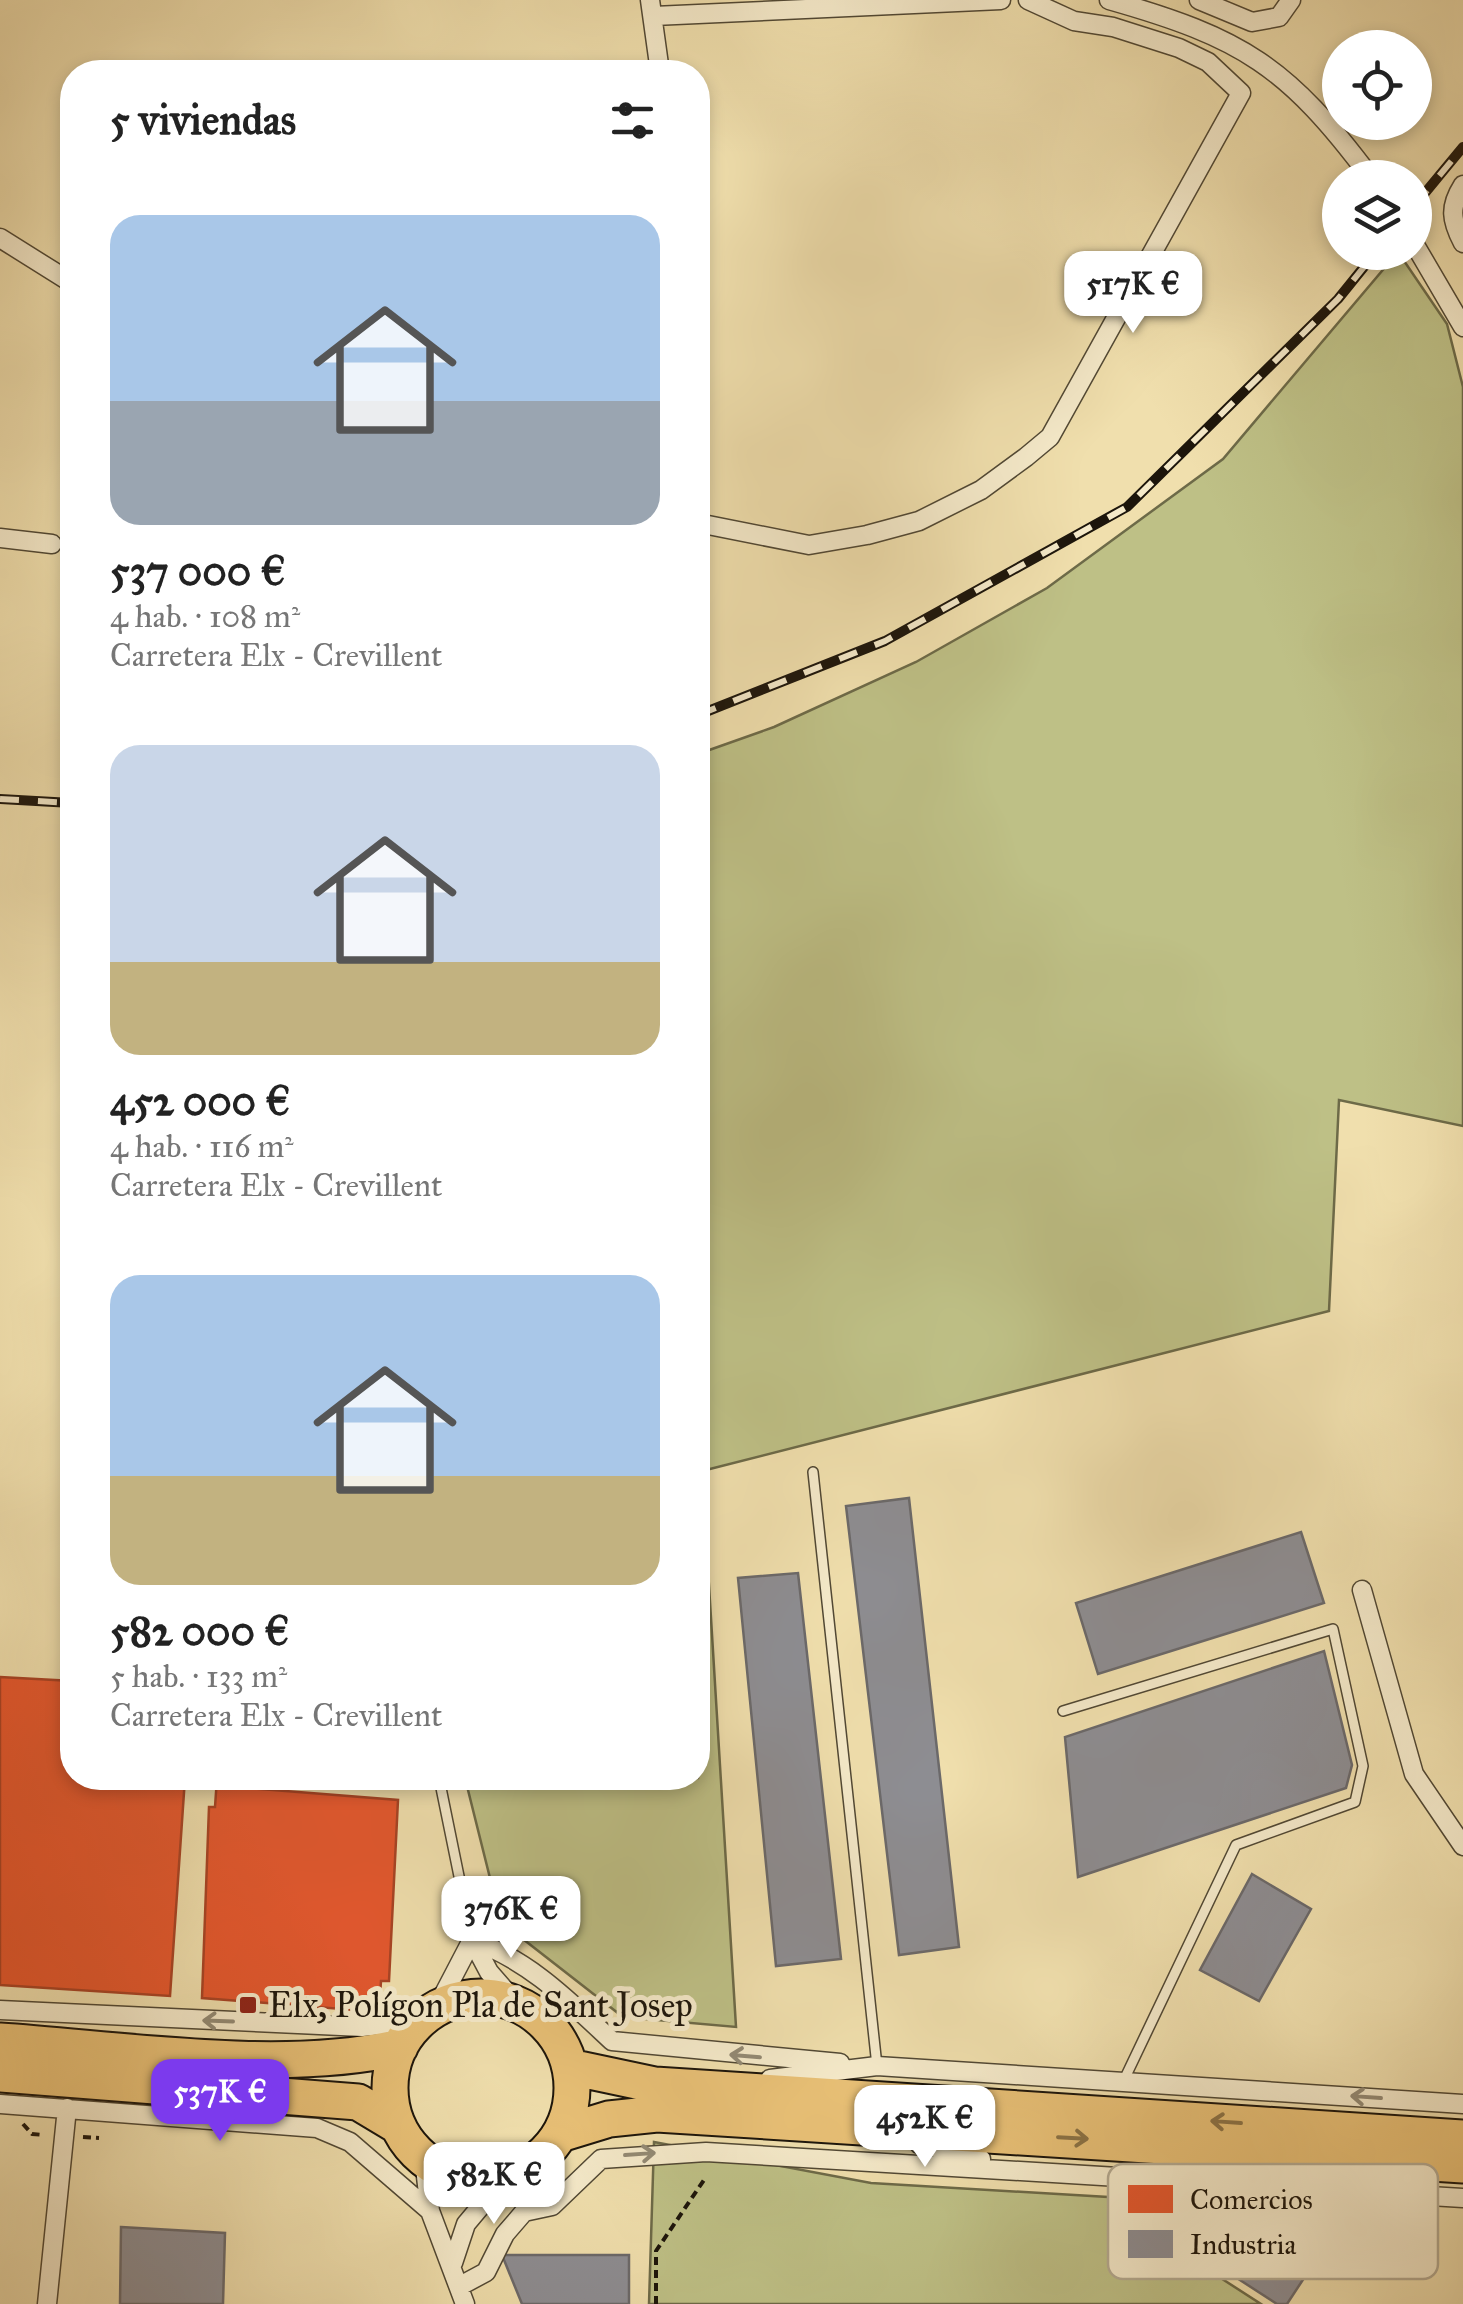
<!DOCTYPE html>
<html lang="es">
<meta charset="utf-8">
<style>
:root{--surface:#fff;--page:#f6f6f6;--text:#222;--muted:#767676;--accent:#7c3aed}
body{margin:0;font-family:"IM FELL Great Primer",serif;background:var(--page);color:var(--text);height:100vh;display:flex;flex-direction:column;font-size:38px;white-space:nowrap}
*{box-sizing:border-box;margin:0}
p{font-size:32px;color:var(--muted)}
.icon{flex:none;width:55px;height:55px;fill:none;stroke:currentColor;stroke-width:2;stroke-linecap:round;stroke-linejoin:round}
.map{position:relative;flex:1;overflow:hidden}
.drawer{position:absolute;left:60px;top:60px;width:650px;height:1730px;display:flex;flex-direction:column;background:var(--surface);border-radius:40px;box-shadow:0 5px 15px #0003}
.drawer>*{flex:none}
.tools{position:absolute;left:1322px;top:30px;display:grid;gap:20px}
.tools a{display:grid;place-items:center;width:110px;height:110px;border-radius:50%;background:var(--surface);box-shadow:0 5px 15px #0003;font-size:50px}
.price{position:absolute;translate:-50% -85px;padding:0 22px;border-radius:20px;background:#fff;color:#222;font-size:32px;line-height:65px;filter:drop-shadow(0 2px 5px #0008)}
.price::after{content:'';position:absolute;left:50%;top:60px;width:30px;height:22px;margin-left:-15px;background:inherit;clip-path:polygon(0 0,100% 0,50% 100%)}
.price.selected{background:var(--accent);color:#fff}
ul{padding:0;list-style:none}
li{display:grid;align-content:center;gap:20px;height:530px;padding:0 50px}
li span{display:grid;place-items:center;height:310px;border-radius:30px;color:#555}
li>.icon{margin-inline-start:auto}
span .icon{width:180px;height:180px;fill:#fffc;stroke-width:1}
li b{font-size:42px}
h2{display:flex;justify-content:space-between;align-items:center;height:120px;padding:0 50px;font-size:42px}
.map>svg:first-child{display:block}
</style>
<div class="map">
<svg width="1463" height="2304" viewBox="0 0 1463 2304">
<rect width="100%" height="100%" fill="#f0dfad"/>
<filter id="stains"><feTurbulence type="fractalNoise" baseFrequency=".002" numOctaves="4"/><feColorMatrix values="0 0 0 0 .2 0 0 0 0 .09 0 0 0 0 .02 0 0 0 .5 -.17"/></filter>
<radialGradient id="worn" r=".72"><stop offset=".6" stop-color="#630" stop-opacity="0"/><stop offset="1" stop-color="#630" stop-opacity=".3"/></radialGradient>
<!-- green -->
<path fill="#bec086" stroke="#6d6a48" stroke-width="2.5" d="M1398,252L1447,324L1463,387V1126L1339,1100L1329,1311L702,1471L736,2027L623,2017L501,1922L465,1778H698V754L774,727L916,662L1047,588L1223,459Z
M654,2142L871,2183L1225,2204L1199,2264L1261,2304H649Z"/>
<!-- shops -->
<path fill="#e4572e" stroke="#a84324" stroke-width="2.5" d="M0,1677L72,1681V1778H185L170,1996L0,1985Z
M217,1778H248L247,1788L398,1800L389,1981H381L379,2012L202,1998L209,1807H215Z"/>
<!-- industry -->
<path fill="#8d8d92" stroke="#6b696a" stroke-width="2.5" d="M909,1498L959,1947L899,1955L846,1506Z
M1301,1532L1324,1603L1098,1674L1076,1603Z
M798,1573L841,1959L776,1966L738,1578Z
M1324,1651L1352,1765L1346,1788L1078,1877L1065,1737Z
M1252,1874L1311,1909L1259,2001L1200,1970Z
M121,2227L225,2233L223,2304H120Z
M1250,2235L1308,2272L1287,2304H1277L1226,2271Z
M502,2255H629V2304H522Z"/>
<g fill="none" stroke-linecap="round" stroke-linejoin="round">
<defs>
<path id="lane" d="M813,1472L877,2066
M1063,1711L1333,1629L1363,1766L1355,1802L1236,1845L1123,2082
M439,1778L472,1940"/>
<path id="street" d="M650,0L660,72
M1109,0C1243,38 1287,66 1371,178
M1199,0L1252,22L1279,17L1291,0
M654,16L1001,0
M1463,185C1449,207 1451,220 1463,243
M0,238L72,283
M1415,245L1463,327
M698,523L809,545L867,535L919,521L981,490L1026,457L1050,437L1241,93L1208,62L1179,48L1113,27L1074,21L1028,0
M0,538L52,544
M1362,1590L1414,1774L1463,1846
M472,1940C530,1961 568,2000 612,2041L840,2063
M472,1940L489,1972L517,2004
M436,2009L472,1940
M0,2010L362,2027L420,2021
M770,2079L877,2066L1463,2104
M0,2104L317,2128L350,2142L430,2211
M919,2144L981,2159
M424,2159L430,2211L465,2304
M453,2263L466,2224L507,2175
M460,2286L486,2272L505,2234L524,2212L552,2206L601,2159L706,2152L1463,2198
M47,2304L67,2108"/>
<path id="highway" d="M390 2088a91 91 0 1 1 182 0a91 91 0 1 1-182 0Z
M0,2041C121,2049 284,2075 400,2047
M570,2067L655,2085L1463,2138
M0,2074L358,2102L398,2126
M560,2134L609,2119L657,2114L1463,2165"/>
</defs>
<!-- lane casing -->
<use href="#lane" stroke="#514834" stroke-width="12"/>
<!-- street casing -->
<use href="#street" stroke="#514834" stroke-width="21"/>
<!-- highway casing -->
<use href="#highway" stroke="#1c150b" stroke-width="39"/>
<!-- path -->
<path stroke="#1c150b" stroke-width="4" stroke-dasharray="8 5" stroke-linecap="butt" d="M23,2124L32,2134L44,2135
M83,2137L99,2138
M656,2304V2251L706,2177"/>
<!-- lane -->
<use href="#lane" stroke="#f5eaca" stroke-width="9"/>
<!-- street -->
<use href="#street" stroke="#f5eaca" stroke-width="18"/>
<!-- highway -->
<use href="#highway" stroke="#e8c076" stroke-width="35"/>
<defs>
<path id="rail" d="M1415,205L1463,147
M698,715L885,641L1127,507L1338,299L1376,252
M0,799L72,803"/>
</defs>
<!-- rail casing -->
<use href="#rail" stroke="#1c150b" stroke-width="10"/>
<!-- rail -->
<use href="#rail" stroke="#f5eaca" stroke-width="6" stroke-dasharray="19" stroke-linecap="butt"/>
</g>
<!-- one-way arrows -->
<defs><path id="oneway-shaft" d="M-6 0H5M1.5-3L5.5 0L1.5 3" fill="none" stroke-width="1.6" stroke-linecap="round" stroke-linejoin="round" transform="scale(2.5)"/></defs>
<g stroke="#938a74">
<use href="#oneway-shaft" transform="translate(218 2021) rotate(-178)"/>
<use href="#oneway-shaft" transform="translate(745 2056) rotate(-175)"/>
<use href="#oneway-shaft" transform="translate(1366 2097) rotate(-176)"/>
<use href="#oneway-shaft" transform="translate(640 2154) rotate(-4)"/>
</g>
<g stroke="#8c7346">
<use href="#oneway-shaft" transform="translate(1226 2122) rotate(-176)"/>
<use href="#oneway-shaft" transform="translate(1073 2138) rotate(3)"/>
</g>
<!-- markers -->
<rect fill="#8f2418" stroke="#f5eaca" stroke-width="4" x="238" y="1995" width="20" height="20" rx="5"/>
<g text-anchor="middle" stroke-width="10" stroke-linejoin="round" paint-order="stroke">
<!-- poi labels -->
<g font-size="35" fill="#1c150b" stroke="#f5eaca" text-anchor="start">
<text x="268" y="2017">Elx, Polígon Pla de Sant Josep</text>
</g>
</g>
<!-- legend -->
<rect x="1108" y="2164" width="330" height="115" rx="15" fill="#f5eaca" stroke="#b4aa91" stroke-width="2.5"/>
<rect x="1128" y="2185" width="45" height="28" fill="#e4572e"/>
<rect x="1128" y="2230" width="45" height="28" fill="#8d8d92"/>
<g font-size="28" fill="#1c150b">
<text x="1190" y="2209">Comercios</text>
<text x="1190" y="2254">Industria</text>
</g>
<rect width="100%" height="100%" filter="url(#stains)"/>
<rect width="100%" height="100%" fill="url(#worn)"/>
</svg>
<div class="tools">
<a><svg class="icon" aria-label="locate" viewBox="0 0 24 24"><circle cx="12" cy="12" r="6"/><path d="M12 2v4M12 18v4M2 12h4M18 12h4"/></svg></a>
<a><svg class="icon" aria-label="layers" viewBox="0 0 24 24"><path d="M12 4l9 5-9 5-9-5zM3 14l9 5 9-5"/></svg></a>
</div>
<b class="price" style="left:1133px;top:336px">517K €</b>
<b class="price" style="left:511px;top:1961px">376K €</b>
<b class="price selected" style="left:220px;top:2144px">537K €</b>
<b class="price" style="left:925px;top:2170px">452K €</b>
<b class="price" style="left:494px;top:2227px">582K €</b>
<section class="drawer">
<h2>5 viviendas<svg class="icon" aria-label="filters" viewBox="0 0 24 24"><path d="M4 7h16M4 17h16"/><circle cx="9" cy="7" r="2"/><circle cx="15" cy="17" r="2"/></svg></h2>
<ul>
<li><span style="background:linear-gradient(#a9c7e8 60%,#9aa5b1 0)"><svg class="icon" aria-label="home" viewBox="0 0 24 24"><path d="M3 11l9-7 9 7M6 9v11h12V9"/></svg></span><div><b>537 000 €</b><p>4 hab. · 108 m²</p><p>Carretera Elx - Crevillent</p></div></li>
<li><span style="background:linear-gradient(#c9d6e8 70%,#c2b280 0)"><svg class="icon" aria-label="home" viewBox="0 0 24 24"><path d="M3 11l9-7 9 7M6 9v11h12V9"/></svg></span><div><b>452 000 €</b><p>4 hab. · 116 m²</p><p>Carretera Elx - Crevillent</p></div></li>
<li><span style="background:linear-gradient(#a9c7e8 65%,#c2b280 0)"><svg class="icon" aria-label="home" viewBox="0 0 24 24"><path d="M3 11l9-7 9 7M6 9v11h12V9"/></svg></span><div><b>582 000 €</b><p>5 hab. · 133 m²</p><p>Carretera Elx - Crevillent</p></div></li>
</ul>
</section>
</div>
